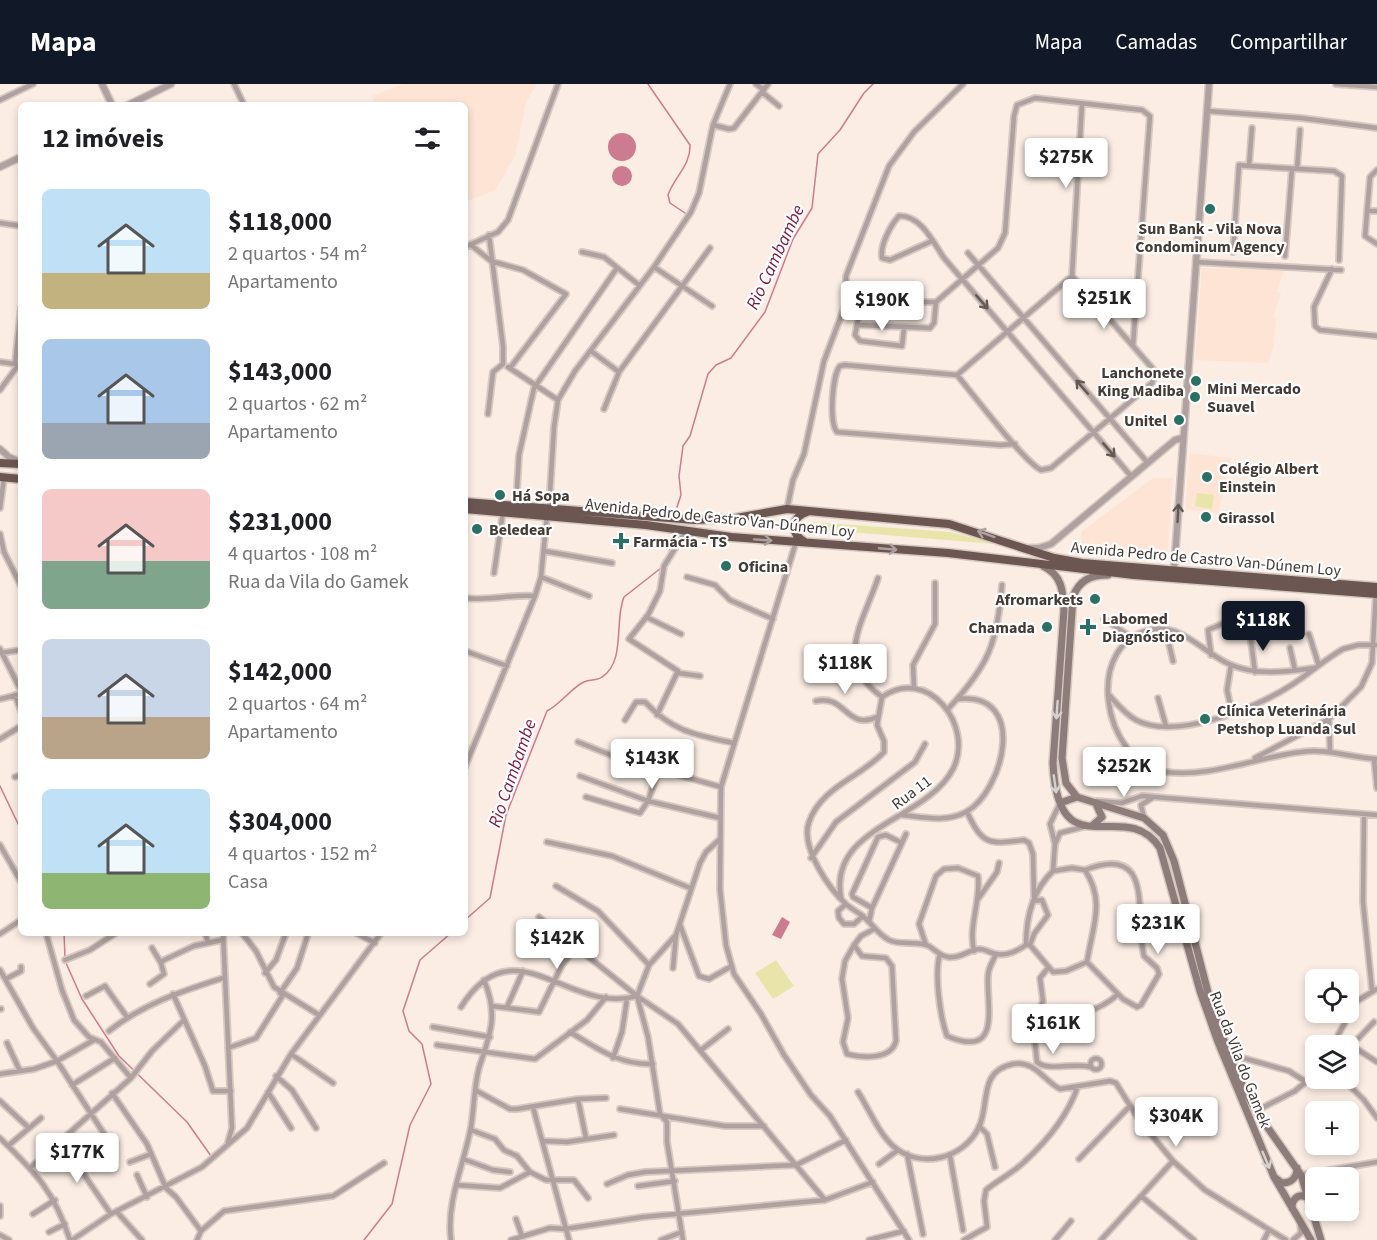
<!DOCTYPE html>
<html lang="pt">
<meta charset="utf-8">
<style>
:root{--surface:#fff;--page:#f2f2f2;--text:#202124;--muted:#757577;--accent:#111827}
body{margin:0;font-family:"Source Sans 3",sans-serif;background:var(--page);color:var(--text);height:100vh;display:flex;flex-direction:column;font-size:22px;white-space:nowrap}
*{box-sizing:border-box;margin:0}
p{font-size:20px;color:var(--muted)}
.icon{flex:none;width:33px;height:33px;fill:none;stroke:currentColor;stroke-width:2;stroke-linecap:round;stroke-linejoin:round}
.map{position:relative;flex:1;overflow:hidden}
.drawer{position:absolute;left:18px;top:18px;width:450px;height:834px;display:flex;flex-direction:column;background:var(--surface);border-radius:9px;box-shadow:0 3px 9px #0003}
.drawer>*{flex:none}
.tools{position:absolute;left:1305px;top:885px;display:grid;gap:12px}
.tools a{display:grid;place-items:center;width:54px;height:54px;border-radius:9px;background:var(--surface);box-shadow:0 3px 9px #0003;font-size:30px}
.price{position:absolute;translate:-50% -51px;padding:0 14px;border-radius:6px;background:#fff;color:#222;font-size:20px;line-height:39px;filter:drop-shadow(0 2px 3px #0008)}
.price::after{content:'';position:absolute;left:50%;top:36px;width:18px;height:14px;margin-left:-9px;background:inherit;clip-path:polygon(0 0,100% 0,50% 100%)}
.price.on{background:var(--accent);color:#fff}
ul{padding:0;list-style:none}
li{display:flex;align-items:center;gap:18px;height:150px;padding:0 24px}
li span{display:grid;place-items:center;flex:none;width:168px;height:120px;border-radius:9px;color:#555}
li>.icon{margin-inline-start:auto}
span .icon{width:72px;height:72px;fill:#fffc;stroke-width:1}
li b{font-size:26px}
h2{display:flex;justify-content:space-between;align-items:center;height:72px;padding:0 24px;font-size:26px}
header{display:flex;align-items:center;gap:36px;box-sizing:border-box;height:84px;padding:0 30px;background:var(--accent);color:#fff}
header strong{font-size:28px}
nav{display:flex;gap:33px;margin-inline-start:auto;font-size:21px}
.map>svg:first-child{display:block}
</style>
<header>
<strong>Mapa</strong>
<nav><a>Mapa</a><a>Camadas</a><a>Compartilhar</a></nav>
</header>
<div class="map">
<svg width="1377" height="1156" viewBox="0 0 1377 1156">
<rect width="100%" height="100%" fill="#fbede4"/>
<!-- built -->
<path fill="#fde4d4" d="M403,0H537L526,18L515,72L495,106L465,118V21H376L372,12Z
M1202,184L1284,186L1277,208L1281,209L1273,233L1276,235L1273,263L1268,279L1195,276Z
M1190,369L1231,374L1218,430L1185,425Z
M1153,394H1173L1167,474L1082,469L1081,448Z"/>
<!-- green -->
<path fill="#e9e5aa" d="M1197,409L1214,411L1212,425L1195,422Z
M813,438L951,448L995,460L813,445L810,442Z
M776,876L794,902L773,915L755,889Z"/>
<!-- water -->
<path fill="#cd7b90" d="M608 63a14 14 0 1 1 28 0a14 14 0 1 1-28 0Z
M612 92a10 10 0 1 1 20 0a10 10 0 1 1-20 0Z
M782,833L790,838L781,855L772,851Z"/>
<g fill="none" stroke-linecap="round" stroke-linejoin="round">
<!-- stream -->
<path stroke="#cd7b90" stroke-width="1.5" d="M648,0L690,61C691,81 674,93 668,111L670,119L688,131
M677,423L681,411L679,392L683,362L690,352L708,290L716,281L731,274L765,228L793,155L812,124L818,70L840,46L864,9L873,0
M668,472L674,451
M0,702L21,746
M465,836L490,814L506,731L547,627C562,619 572,603 584,598C590,595 597,597 602,593C626,578 614,536 624,513L661,484
M64,849L65,874
M66,879L82,915L119,972L187,1038L211,1072
M364,1156L392,1120L410,1041L431,1000L422,960L409,947L403,927L420,876L451,849"/>
<defs>
<path id="minor" d="M234,0L244,21
M756,0L764,6
M1336,0L1377,3
M762,8L779,22
M0,16L33,0
M1207,27L1301,34L1377,44
M713,41L729,45L734,44L768,0
M1249,82L1252,44
M1297,85L1300,46
M1377,86L1370,93L1365,152L1377,160
M1367,127H1377
M0,139L21,142
M489,151L503,262V280
M932,157L890,176L882,174C880,161 890,142 899,132C921,131 933,158 944,174L1131,392
M471,161L491,177L523,186L566,210L510,284
M465,163L498,148L508,136L558,0
M582,168L604,173L639,201
M1233,168L1239,81L1249,82L1334,87L1342,92L1339,176
M968,169L1148,379
M1285,172L1292,85
M1196,178L1341,186
M654,183L712,222
M1332,185L1314,223L1315,242L1320,246L1377,252
M857,241L930,244L934,239L936,218
M904,244L902,262L860,257L855,251L860,226L869,218H936L998,164L1005,149L1014,32L1017,21L1035,14L1142,26L1150,32L1133,261
M591,267L619,288
M0,278L15,280
M15,280L21,224
M508,283L558,316
M957,291L1072,192
M0,306L19,280
M604,325L619,288L710,164
M488,330L493,288L503,280
M1015,360L1000,361L837,348C829,339 832,291 840,282L845,281L957,291C973,310 1024,378 1041,386L1051,384L1152,299L1155,290L1153,285L1072,192L1082,20
M516,422L519,371L534,304L617,184
M0,424L4,394
M549,425L554,343L558,316L575,287L654,183L691,128L699,109L713,41L730,0
M787,425L793,396L804,370L824,277L846,219V192L889,82L914,48L963,0
M0,450L4,468L21,502
M796,458L721,703L720,805L726,861L734,890L761,930L784,971L811,1011L830,1032L909,1156
M544,467L612,479
M494,489L503,428
M541,493L589,512
M687,493L715,501L730,516L773,535
M878,494C864,537 832,578 882,613
M465,514C489,517 511,510 535,512
M646,533L681,550
M1104,535L1131,553
M1166,547L1173,577
M1250,550L1255,588
M1309,550L1318,579
M1290,564L1295,586
M0,565L21,607
M465,567L507,582
M0,569L21,566
M1211,571L1208,546L1222,540
M1231,581L1227,606L1232,629
M1314,584C1286,588 1255,592 1229,580C1206,570 1183,542 1156,545C1081,554 1101,679 1166,688C1210,694 1257,673 1301,668C1327,664 1351,674 1377,675
M678,589L700,592
M914,604L913,581L935,540V499
M15,611L21,627
M1109,611C1117,620 1125,630 1136,636C1175,657 1256,624 1290,602C1309,590 1324,576 1343,565L1358,561H1377
M1158,614L1166,642
M0,615L21,610
M816,617C846,610 846,647 877,633
M948,625C989,581 997,560 1002,501
M657,631L678,587L629,555L648,531L660,507L664,482L686,447
M1329,635L1330,667
M625,636L636,618H645C673,648 696,651 734,659
M0,655L21,642
M578,658L618,674L721,703
M1255,674L1329,635L1361,603L1372,579L1376,509
M1374,675L1377,704
M465,683L535,512L541,493L547,431
M580,692L648,717L720,734
M15,693L21,691
M586,713L640,729L648,717L659,685
M1097,717L1122,719L1142,712L1377,731
M967,728C982,760 988,761 1024,756L1029,759L1033,770L1034,813
M1364,730L1363,818L1372,906
M902,731C922,733 946,739 966,728C1003,708 1030,607 957,615
M1144,734L1141,721L1152,714
M547,758L612,772L690,804
M1055,760L1050,740L1060,719
M0,761L21,798
M811,774L836,738L915,678L925,660
M1085,786C1156,758 1134,831 1144,872L1157,884L1159,890L1141,921L1137,923L1123,915L1087,878
M556,802L598,827L649,881
M841,814C828,742 926,737 953,685C975,641 927,581 882,613L877,641L884,657V668C861,693 821,703 809,738C800,763 829,805 847,821C853,826 860,829 865,834C873,841 879,851 889,856C901,862 916,856 929,862C935,866 940,872 948,873C960,875 968,866 979,865C985,865 990,869 996,870C1008,872 1017,867 1026,861C1026,833 1032,807 1053,787L1055,760L1060,749L1083,743
M978,815L997,788L999,779
M846,820L838,827L839,834L844,840H854L863,832
M872,824L853,813L852,810L878,753L886,751L902,759
M539,833L637,912L678,940L825,1116
M869,838L872,824L906,750
M680,841L699,892L709,895L730,883
M46,849L62,906L74,936L89,953L101,958L131,994
M205,849L208,858
M223,849L232,1044L228,1058
M242,849L256,867L274,903L319,931
M356,849L375,859
M0,850L21,836
M854,861L862,872L886,874L892,882L896,957C891,976 862,974 847,970L843,958L848,934L842,895L845,877Z
M854,861L861,852L874,845
M926,861L919,840L936,792L944,785L958,784L978,792C981,818 968,842 974,867
M1026,861H1030L1053,888L1066,887L1087,878C1092,844 1106,818 1085,786L1072,784L1053,787
M1030,861L1034,850L1048,831L1042,816L1033,817
M152,864L161,879
M940,870C934,889 940,933 947,952C1003,976 986,921 988,892C988,884 993,877 996,870
M65,876L90,866L116,849
M673,884L676,851
M1048,884L1040,894L1043,917L1033,941L1037,978C1049,988 1074,978 1091,983
M0,886L33,944L57,977L94,956
M265,889L276,876L286,849
M6,895L21,887V883
M150,900L164,890L161,879L164,876L194,862L222,856
M280,909L297,884L308,850
M173,910L205,982L213,1007H231
M86,912L105,902L127,933
M492,922L539,928L562,881L577,863
M461,923C514,838 569,932 637,912
M507,923L523,887
M0,925H1
M1037,933C1057,943 1103,925 1118,910
M433,943L490,953
M109,947C143,920 182,907 223,894
M570,948C598,965 619,981 653,980
M1334,957L1354,963L1377,978
M7,959L20,987
M437,961L535,975L587,936L606,913
M1332,962L1357,917L1377,905
M1351,962L1374,938
M228,964L256,954L283,911
M701,966L728,945
M291,970L333,999
M1229,970L1289,987L1306,998
M613,974L622,948L627,915
M1090.5 980a5.5 5.5 0 1 1 11 0a5.5 5.5 0 1 1-11 0Z
M0,990L34,985L57,977L108,1056L106,1063
M276,992L292,1006L316,1044
M1342,994L1364,1016L1377,1034
M72,1001L115,974
M477,1007L510,1025H517L578,1015L606,1014
M268,1008L291,1044
M858,1008C869,1025 878,1048 893,1062C920,1086 964,1075 979,1043C990,1020 978,987 1013,980C1035,976 1044,997 1060,1005L1110,997L1116,999L1139,1036L1173,1077L1205,1106L1286,1156
M112,1009L147,1060L166,1104L176,1113L201,1147L197,1156
M578,1015L586,1054
M0,1017L29,1044
M533,1023L569,1156
M620,1025L725,1042H764
M1256,1027L1295,1007L1316,989
M979,1042L987,1050L995,1083
M471,1046L495,1055L504,1066L517,1072L530,1088L546,1096H574L588,1114
M0,1054C36,1089 54,1107 70,1156
M61,1057L111,1130
M544,1057L567,1058L614,1051
M8,1062L41,1034
M907,1070L923,1150
M950,1072L963,1146
M463,1075L493,1086L510,1088
M1079,1075L1129,1023
M130,1078L151,1070
M879,1080L898,1066
M30,1084L131,994L152,967L184,936
M137,1091L147,1113
M1301,1091L1377,1078
M607,1100L628,1091L645,1088L796,1081L846,1056
M456,1101L500,1104L530,1088
M638,1102L675,1097
M1141,1112L1194,1156
M0,1122V1132
M117,1128L142,1156
M33,1130L55,1116
M516,1135L522,1152
M201,1147L224,1127L333,1112L384,1079
M49,1148L65,1140
M0,1151L9,1156
M72,1156L111,1130L202,1083L247,1044L291,970L381,849
M451,1156C446,1118 464,1080 471,1043C474,1024 474,1003 479,984C490,950 499,932 484,896
M511,1156L550,1144L565,1145L643,1133L825,1116L873,1098
M661,1156L682,1148
M683,1156L667,1058V1038L660,1030L648,953L637,912L649,881L676,851L700,779L706,768L720,755
M869,1156L904,1147
M964,1156L987,1143L984,1117L986,1106C998,1096 1013,1089 1024,1078C1046,1058 1068,1031 1078,1002
M1055,1156L1071,1137
M1101,1156L1173,1077
M1264,1156L1269,1146
M1293,1156L1301,1149L1300,1139"/>
<path id="tertiary" d="M102,0L112,21
M128,21L171,0
M0,83L21,73
M0,365L9,373L20,378
M1030,464H1039L1051,460L1175,356L1182,354
M1174,487L1209,0"/>
<path id="secondary" d="M1043,482C1062,491 1063,507 1064,526L1053,679C1058,789 1124,710 1160,764L1200,907L1218,958L1274,1093L1311,1156
M1108,491C1091,491 1079,496 1073,513L1062,674L1066,699L1077,713L1144,734L1163,751L1174,777L1212,924L1236,989L1256,1027L1301,1091L1321,1156
M1060,719L1077,713
M1093,741L1102,733L1097,722
M1274,1093L1282,1099C1291,1099 1297,1094 1297,1084
M1292,1124C1292,1112 1302,1108 1310,1116"/>
<path id="trunk" d="M0,379L21,380
M0,393L21,395
M465,418L695,436L736,434L787,425L949,440L1054,474L1082,479L1377,503
M465,425L646,441L731,453L948,469L1134,491L1377,510
M805,458C790,450 791,433 807,428"/>
</defs>
<!-- minor casing -->
<use href="#minor" stroke="#d6c9c1" stroke-width="8"/>
<!-- tertiary casing -->
<use href="#tertiary" stroke="#d6c9c1" stroke-width="9"/>
<!-- secondary casing -->
<use href="#secondary" stroke="#d6c9c1" stroke-width="10"/>
<!-- trunk casing -->
<use href="#trunk" stroke="#d6c9c1" stroke-width="11"/>
<!-- minor -->
<use href="#minor" stroke="#aea19f" stroke-width="4.5"/>
<!-- tertiary -->
<use href="#tertiary" stroke="#aea19f" stroke-width="6"/>
<!-- secondary -->
<use href="#secondary" stroke="#8d7c79" stroke-width="7"/>
<!-- trunk -->
<use href="#trunk" stroke="#6c5652" stroke-width="8"/>
</g>
<!-- one-way arrows -->
<defs><path id="oneway-shaft" d="M-6 0H5M1.5-3L5.5 0L1.5 3" fill="none" stroke-width="1.6" stroke-linecap="round" stroke-linejoin="round" transform="scale(1.5)"/></defs>
<g stroke="#645a55">
<use href="#oneway-shaft" transform="translate(982 218) rotate(49)"/>
<use href="#oneway-shaft" transform="translate(1082 303) rotate(-131)"/>
<use href="#oneway-shaft" transform="translate(1109 366) rotate(49)"/>
<use href="#oneway-shaft" transform="translate(1178 429) rotate(-87)"/>
</g>
<g stroke="#ada19f">
<use href="#oneway-shaft" transform="translate(986 450) rotate(-160)"/>
<use href="#oneway-shaft" transform="translate(763 456) rotate(4)"/>
<use href="#oneway-shaft" transform="translate(888 465) rotate(5)"/>
</g>
<g stroke="#d6d0cf">
<use href="#oneway-shaft" transform="translate(1057 626) rotate(94)"/>
<use href="#oneway-shaft" transform="translate(1055 700) rotate(82)"/>
<use href="#oneway-shaft" transform="translate(1266 1076) rotate(67)"/>
</g>
<!-- markers -->
<g fill="#2a7064" stroke="#fdfdfd" stroke-width="2">
<circle cx="1210" cy="125" r="6"/>
<circle cx="1196" cy="297" r="6"/>
<circle cx="1195" cy="313" r="6"/>
<circle cx="1179" cy="336" r="6"/>
<circle cx="1207" cy="393" r="6"/>
<circle cx="500" cy="411" r="6"/>
<circle cx="1206" cy="433" r="6"/>
<circle cx="477" cy="445" r="6"/>
<path d="M618 448h6v6h6v6h-6v6h-6v-6h-6v-6h6z"/>
<circle cx="726" cy="482" r="6"/>
<circle cx="1095" cy="515" r="6"/>
<circle cx="1047" cy="543" r="6"/>
<path d="M1085 534h6v6h6v6h-6v6h-6v-6h-6v-6h6z"/>
<circle cx="1205" cy="635" r="6"/>
</g>
<g text-anchor="middle" stroke-width="4.5" stroke-linejoin="round" paint-order="stroke">
<!-- poi labels -->
<g font-size="16" font-weight="bold" fill="#443b35" stroke="#fdfdfd" text-anchor="start">
<text x="1210" y="150" text-anchor="middle">Sun Bank - Vila Nova<tspan x="1210" dy="18">Condominum Agency</tspan></text>
<text x="1184" y="294" text-anchor="end">Lanchonete<tspan x="1184" dy="18">King Madiba</tspan></text>
<text x="1207" y="310">Mini Mercado<tspan x="1207" dy="18">Suavel</tspan></text>
<text x="1167" y="342" text-anchor="end">Unitel</text>
<text x="1219" y="390">Colégio Albert<tspan x="1219" dy="18">Einstein</tspan></text>
<text x="512" y="417">Há Sopa</text>
<text x="1218" y="439">Girassol</text>
<text x="489" y="451">Beledear</text>
<text x="633" y="463">Farmácia - TS</text>
<text x="738" y="488">Oficina</text>
<text x="1083" y="521" text-anchor="end">Afromarkets</text>
<text x="1102" y="540">Labomed<tspan x="1102" dy="18">Diagnóstico</tspan></text>
<text x="1035" y="549" text-anchor="end">Chamada</text>
<text x="1217" y="632">Clínica Veterinária<tspan x="1217" dy="18">Petshop Luanda Sul</tspan></text>
</g>
<!-- street labels -->
<g font-size="16" fill="#443b35" stroke="#fdfdfd">
<text transform="translate(720 433) rotate(6)" y="6">Avenida Pedro de Castro Van-Dúnem Loy</text>
<text transform="translate(1206 474) rotate(5)" y="6">Avenida Pedro de Castro Van-Dúnem Loy</text>
<text transform="translate(911 708) rotate(-37)" y="6">Rua 11</text>
<text transform="translate(1241 975) rotate(69)" y="6">Rua da Vila do Gamek</text>
</g>
<!-- water labels -->
<g font-size="18" font-style="italic" fill="#7a193d" stroke="#fdfdfd">
<text transform="translate(775 173) rotate(-65)" y="6">Rio Cambambe</text>
<text transform="translate(512 689) rotate(-71)" y="6">Rio Cambambe</text>
</g>
</g>
</svg>
<div class="tools">
<a><svg class="icon" aria-label="locate" viewBox="0 0 24 24"><circle cx="12" cy="12" r="6"/><path d="M12 2v4M12 18v4M2 12h4M18 12h4"/></svg></a>
<a><svg class="icon" aria-label="layers" viewBox="0 0 24 24"><path d="M12 4l9 5-9 5-9-5zM3 14l9 5 9-5"/></svg></a>
<a>+</a>
<a>−</a>
</div>
<b class="price" style="left:1066px;top:105px">$275K</b>
<b class="price" style="left:1104px;top:246px">$251K</b>
<b class="price" style="left:882px;top:248px">$190K</b>
<b class="price on" style="left:1263px;top:568px">$118K</b>
<b class="price" style="left:845px;top:611px">$118K</b>
<b class="price" style="left:652px;top:706px">$143K</b>
<b class="price" style="left:1124px;top:714px">$252K</b>
<b class="price" style="left:1158px;top:871px">$231K</b>
<b class="price" style="left:557px;top:886px">$142K</b>
<b class="price" style="left:1053px;top:971px">$161K</b>
<b class="price" style="left:1176px;top:1064px">$304K</b>
<b class="price" style="left:77px;top:1100px">$177K</b>
<section class="drawer">
<h2>12 imóveis<svg class="icon" aria-label="filters" viewBox="0 0 24 24"><path d="M4 7h16M4 17h16"/><circle cx="9" cy="7" r="2"/><circle cx="15" cy="17" r="2"/></svg></h2>
<ul>
<li><span style="background:linear-gradient(#bfe0f5 70%,#c2b280 0)"><svg class="icon" aria-label="home" viewBox="0 0 24 24"><path d="M3 11l9-7 9 7M6 9v11h12V9"/></svg></span><div><b>$118,000</b><p>2 quartos · 54 m²</p><p>Apartamento</p></div></li>
<li><span style="background:linear-gradient(#a9c7e8 70%,#9aa5b1 0)"><svg class="icon" aria-label="home" viewBox="0 0 24 24"><path d="M3 11l9-7 9 7M6 9v11h12V9"/></svg></span><div><b>$143,000</b><p>2 quartos · 62 m²</p><p>Apartamento</p></div></li>
<li><span style="background:linear-gradient(#f6c9c9 60%,#7fa58c 0)"><svg class="icon" aria-label="home" viewBox="0 0 24 24"><path d="M3 11l9-7 9 7M6 9v11h12V9"/></svg></span><div><b>$231,000</b><p>4 quartos · 108 m²</p><p>Rua da Vila do Gamek</p></div></li>
<li><span style="background:linear-gradient(#c9d6e8 65%,#b9a48a 0)"><svg class="icon" aria-label="home" viewBox="0 0 24 24"><path d="M3 11l9-7 9 7M6 9v11h12V9"/></svg></span><div><b>$142,000</b><p>2 quartos · 64 m²</p><p>Apartamento</p></div></li>
<li><span style="background:linear-gradient(#bfe0f5 70%,#8fb573 0)"><svg class="icon" aria-label="home" viewBox="0 0 24 24"><path d="M3 11l9-7 9 7M6 9v11h12V9"/></svg></span><div><b>$304,000</b><p>4 quartos · 152 m²</p><p>Casa</p></div></li>
</ul>
</section>
</div>
